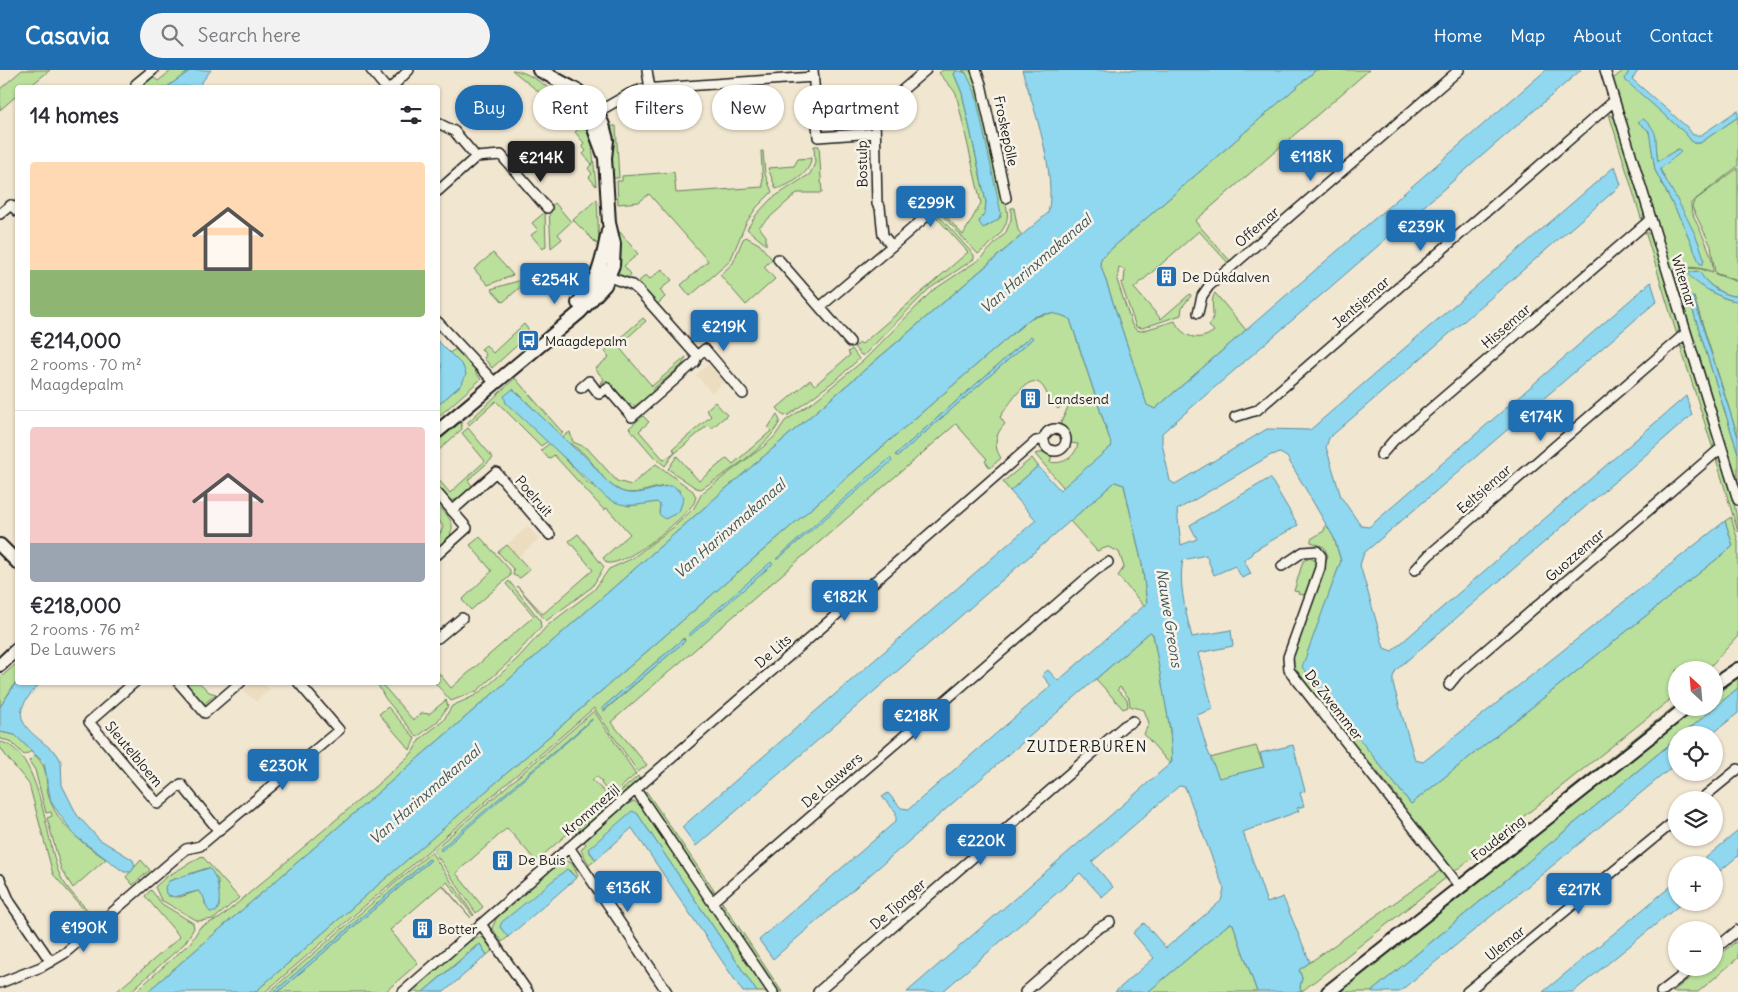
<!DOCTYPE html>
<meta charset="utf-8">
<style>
:root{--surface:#fff;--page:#f2f2f3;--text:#2b2b33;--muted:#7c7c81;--line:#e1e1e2;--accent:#1f6fb2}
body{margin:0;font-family:Delius,sans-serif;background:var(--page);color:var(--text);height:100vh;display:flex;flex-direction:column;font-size:19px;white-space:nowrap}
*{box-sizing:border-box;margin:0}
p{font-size:16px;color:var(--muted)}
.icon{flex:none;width:28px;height:28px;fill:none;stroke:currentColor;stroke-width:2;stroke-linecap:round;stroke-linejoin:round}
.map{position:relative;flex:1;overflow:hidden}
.panel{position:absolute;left:15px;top:15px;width:425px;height:600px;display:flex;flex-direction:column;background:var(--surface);border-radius:5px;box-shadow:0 1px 4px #0004}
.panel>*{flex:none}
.banner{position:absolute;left:455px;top:15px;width:475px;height:45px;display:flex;gap:10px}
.needle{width:32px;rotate:334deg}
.controls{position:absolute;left:1668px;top:591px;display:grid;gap:10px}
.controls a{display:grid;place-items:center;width:55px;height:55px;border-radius:50%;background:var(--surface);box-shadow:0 1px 4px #0004;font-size:25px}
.price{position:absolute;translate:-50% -42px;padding:0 11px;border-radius:5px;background:var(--accent);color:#fff;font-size:16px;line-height:32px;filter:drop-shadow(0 1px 2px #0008)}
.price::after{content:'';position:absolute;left:50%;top:30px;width:15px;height:11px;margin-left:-8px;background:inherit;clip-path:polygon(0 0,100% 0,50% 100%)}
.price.active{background:#222;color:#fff}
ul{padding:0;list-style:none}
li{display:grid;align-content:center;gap:10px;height:265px;padding:0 15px}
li+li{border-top:1px solid var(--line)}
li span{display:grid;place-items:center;height:155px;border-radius:5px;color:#555}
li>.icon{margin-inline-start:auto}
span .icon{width:90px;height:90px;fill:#fffc;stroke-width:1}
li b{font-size:21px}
h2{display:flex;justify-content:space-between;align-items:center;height:60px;padding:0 15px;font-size:21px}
.chip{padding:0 18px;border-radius:22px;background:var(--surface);box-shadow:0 1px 4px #0004;font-size:18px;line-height:45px}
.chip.active{background:var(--accent);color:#fff}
header{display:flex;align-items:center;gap:30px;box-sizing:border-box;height:70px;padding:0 25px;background:var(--accent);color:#fff}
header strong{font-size:24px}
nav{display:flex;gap:28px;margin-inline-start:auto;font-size:18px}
.search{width:350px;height:45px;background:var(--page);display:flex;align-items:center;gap:12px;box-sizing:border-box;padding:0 18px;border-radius:28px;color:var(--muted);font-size:19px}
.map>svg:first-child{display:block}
</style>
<header>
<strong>Casavia</strong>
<div class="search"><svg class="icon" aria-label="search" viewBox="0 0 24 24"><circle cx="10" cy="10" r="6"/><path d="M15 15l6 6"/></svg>Search here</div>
<nav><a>Home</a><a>Map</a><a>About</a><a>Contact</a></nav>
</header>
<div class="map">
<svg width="1738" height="922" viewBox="0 0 1738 922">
<rect width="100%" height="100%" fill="#f1e6d0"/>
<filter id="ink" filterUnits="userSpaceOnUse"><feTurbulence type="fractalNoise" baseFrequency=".02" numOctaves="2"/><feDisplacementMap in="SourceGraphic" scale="10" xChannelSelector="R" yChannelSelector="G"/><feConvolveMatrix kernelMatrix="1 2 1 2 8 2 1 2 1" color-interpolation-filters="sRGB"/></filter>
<g filter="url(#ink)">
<!-- built -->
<path fill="#edddc0" d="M710,293L726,310L712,323L696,305Z
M528,456L539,469L518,487L507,475Z
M253,612L264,613L270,619L256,631L243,621Z"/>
<!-- green -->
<path fill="#bae09c" stroke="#6b7e5c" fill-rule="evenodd" d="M22,0H50L29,17L18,18L17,27L16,26L0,40V19Z
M172,0H191L167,17L145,18L146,11L152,6L158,11Z
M512,0C530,0 567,31 579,45L567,54L539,22Z
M943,0H957L954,4L962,23L986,132L985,142L979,152L986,157L1001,147L966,3L962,0H973L975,4L1007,139C1011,158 992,173 978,184L941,144L942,142L963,165L981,133L956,23L939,3Z
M1316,0H1369L1195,151L1231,192L1229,194L1199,161L1134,218L1161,249L1190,224L1191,226L1182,237L1181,245L1142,258L1136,257L1121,213L1124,212L1125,200L1119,197L1117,210L1132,255L1136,260L1141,261L1175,251C1182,267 1199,273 1214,261L1209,256C1218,244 1208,234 1215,223L1246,260L1155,339L1147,336L1100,193L1102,187Z
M1624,0H1630L1625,8L1685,63L1693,73H1700L1738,47V96L1691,133C1689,147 1714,177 1713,202C1700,197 1686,195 1672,201L1613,9ZM1643,49C1657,60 1655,75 1658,91L1678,79L1680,80L1660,99L1698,172L1704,190L1700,193L1683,154L1655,100L1650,65Z
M1609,44L1615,48L1644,142L1642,151Z
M584,54L592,75L596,116L589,107L592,104L588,98L592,94L583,84L586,81L582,76L584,73L575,62Z
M607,56H616L619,108H613L610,67Z
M814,76H819L822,123H797L759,157L766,166V175L747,159L756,145L771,129L810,104L815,93Z
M761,81H763L765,104L772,122L756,138L746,153L730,191L690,226L681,215L708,191L649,124L639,132L618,134L617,111H622V106L674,102L676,123L763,117Z
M811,88C811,104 790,115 776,119L768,98L794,96L798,89Z
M1738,98V210H1735L1715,203L1711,176L1692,137L1694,131Z
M597,129L599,176L573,150Z
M555,133L571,152L558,164L562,169L551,178L549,138Z
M1011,138H1014L1018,160L1022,165L722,422L497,620L147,922H135L191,872L200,857L220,848L378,714L412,683L420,669L443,651L452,636L476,625L490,614L518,588L548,555L594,520L609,499L631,489L675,456L694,438L702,423L763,377L775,366L785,351L813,332L864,290L932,221L980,189L1006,162L1011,150Z
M545,142L546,176L543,179L531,165L538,160L532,153Z
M939,146L974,185V189L929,219L864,285H861L854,277L860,273L862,274L968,182L937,148Z
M1645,161L1652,166L1678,251L1679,259L1677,265Z
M620,162L638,184L624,196L631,204L627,209C610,203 616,178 617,163Z
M746,167L759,174L772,189L764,197L775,209L746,235L720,205L733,193L743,169Z
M493,183L513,205L488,215L474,199Z
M534,198L538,202L503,232L491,219L518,211Z
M1685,198L1701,199L1738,212V226C1722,227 1707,213 1697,201L1692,202V207C1706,218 1720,230 1738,231V367L1694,227L1689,228L1738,383V412L1673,202Z
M662,199L672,210L660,220L665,227L658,234L637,213L646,205L650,209Z
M1051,243L1059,244L1070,249L1112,376L1064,418L1035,384L1044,382L1052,385L1050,392C1063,395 1075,387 1078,374L1070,373L1068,362L1060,355L1068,337L1064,334L1058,339L1054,335L1051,336C1038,286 1016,325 1000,347L1005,354C995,364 993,376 1001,388L990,398L985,391L987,389L956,354L611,652L647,695L638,702L594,638L265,922H255L989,284L1031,248ZM1031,266L1033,268L898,386L895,385ZM684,568L685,571L604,641L602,638Z
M643,248L646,251L618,276L652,316L686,287L682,295L652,320L654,322L635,336L629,334L607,310L599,315L604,309L595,299L609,287L605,281Z
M524,254L531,263L529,262L522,267L524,269L492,298L484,288L486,285L481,279L486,275L493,283Z
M1680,275L1686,280L1715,371L1713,379Z
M458,278L477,300L475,302L481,309L438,347V335L462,314L463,296L449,283Z
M852,279L859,289L838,308L789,345L784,346L777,338L810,310L815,315L850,285L848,282Z
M515,308L563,363L560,365L518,323L523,347L548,371L541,376L496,331L469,355L467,353Z
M715,332L727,345L712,358L708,355L673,385L665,396L654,387L629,358L643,346L649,352L639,361L664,390L675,382L673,379L711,346L706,340Z
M777,344L780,351C769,377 725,404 701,419L696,418L668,399L677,386L699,411L727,388L733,394L771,361L768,358Z
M461,350L462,359L438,381V370Z
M468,358L493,388L468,410L473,417L460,429L450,431L438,418V409L450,423L485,391L462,363Z
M570,362L573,372L587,378L617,411L631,415L656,394L693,421L696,427L694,433C683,449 627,496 607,493L603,488L630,464L607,438L604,440L554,385L549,389L541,380L550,373L588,413L628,436L657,432L660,435L659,444L680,421C664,407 641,429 621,421C604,414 596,395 583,383C576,378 569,373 562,367Z
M1032,388L1038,396L1010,421L1003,412Z
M1716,389C1728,393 1738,449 1738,462Z
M1115,412L1124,415L1142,494L1147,533L1144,536L1118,506L1124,497L1119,482L1108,477L1097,481L1070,451Z
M438,435C445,444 457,452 450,464L452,466L438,479V468L443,457L438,448Z
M1731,447L1738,471V566L1707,600H1676V625L1454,802L1404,740L1400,730L1372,695L1367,693L1292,597L1291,590L1328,486L1324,477L1311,472V469L1324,461L1326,453L1334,468L1341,491L1303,597L1411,734L1733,476L1725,451Z
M578,464L604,497L592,517L546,551L517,516L543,544L593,500L569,471Z
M480,467L510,500V506L471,540L462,530L492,501L470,475Z
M507,475L530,500L520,508L513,505L514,500L498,482Z
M1310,488L1316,491L1317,495L1306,525L1298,524L1299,522L1294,521L1303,491Z
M509,511L540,550L541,557L511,590L477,621L451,631L435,613L438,612V602L451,618L534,546L506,514Z
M1150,562L1153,564C1156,583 1178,684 1170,694L1144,664L1149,653L1144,640L1130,636L1129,628L1120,617L1117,620L1127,629L1128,637L1123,639L1096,609Z
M17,593V610L0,637V608Z
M1738,608V618L1682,665H1676V669L1371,922H1337L1694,638H1714V626Z
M184,613H200L209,622L216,624L203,635Z
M377,613H381L413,650L422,643L429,644L446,630L448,636L437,652L417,667L385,628Z
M1676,635L1677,638L1462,807V806Z
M388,637L415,668L410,680L379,644Z
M594,641L636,704L611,726L601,713L602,712L597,706L592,710L610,727L536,791L507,758L456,803L483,837L476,843L433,780Z
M0,662L15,665L32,681L24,685L10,671L0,669Z
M0,672C40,678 46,771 59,803C66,820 83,834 95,848L93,850L53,804L29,714L6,686L0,677Z
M1256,676L1264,697L1219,709L1210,688Z
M35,685C50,700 44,708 49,727C57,754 84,775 106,789L73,818L61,799L47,748L52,746L51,742L46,743L35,700L29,691Z
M638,706L640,710L577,765L574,762Z
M646,721L715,822L710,820L644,724Z
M634,731L642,737L767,922H757L637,743L588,780L596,790L589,795L581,780L586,774L584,772L626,735Z
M431,782L474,845L473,846L447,812L443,815L471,848L442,815L390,860L418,893L385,922H278L430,791L429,789L274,922H269Z
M202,786L239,828L214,849L198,851L161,830L155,817L166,807ZM207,798L218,810L219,837L205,834L204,825L198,821L180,827L168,826L169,811Z
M141,790L150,800L133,815L126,807Z
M567,791L572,793L578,806L576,808L569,800L500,857L508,867L502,872L492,858L497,847L558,794L560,796Z
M1441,800L1447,807L1301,922L1300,917L1302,908L1299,900Z
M151,820L162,834L193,853L194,858L185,873L130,922H116L180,867L145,826Z
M722,832L782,922H779L722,838Z
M1230,853L1233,854L1257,922H1148Z
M477,867L484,868L493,880L487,885L480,874L476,876L423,922H410L471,869L472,871Z
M1738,870V888L1698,922H1672L1703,898H1714V889Z"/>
<!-- water -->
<path fill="#8fd8f0" stroke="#618d9b" d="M191,0H211L198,17H167Z
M957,0L966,3L975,22L1001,143L998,150L983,158L979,152L985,142L986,132L962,23L954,4Z
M1022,0H1316L1102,187L1100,193L1147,335L1155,339L1546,0H1581L1162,363V373L1170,411L1175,414L1267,359L1310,360L1615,96L1621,115L1329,368L1326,377L1341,427L1361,456L1369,457L1651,212L1657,231L1364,483L1360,495L1384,578L1392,581L1686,326L1692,345L1396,600L1393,607V614L1415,690L1423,692L1725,451L1733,476L1411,734L1302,597L1341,491L1334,468L1287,387L1280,383L1271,385L1177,440L1181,475L1197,469L1190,455L1270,408L1298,455L1252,482L1253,484L1244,490L1251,504L1242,508L1235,496L1214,505L1206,485L1183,490C1178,514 1186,543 1192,567L1231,560L1233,576L1198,583L1213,639L1197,645L1207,679L1219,708L1264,697L1260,683L1293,675L1305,721L1300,723L1304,736L1297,738L1299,741L1243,762L1267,833L1283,827L1310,892L1299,900L1302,908L1300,917L1301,922H1257L1233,854L1230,853L1148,922H1115L1154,888L1133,863L1144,853L1166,878L1221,831L1224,819L1185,717L1179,716L1092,792L1113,817L1102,827L1080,803L942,922H907L1172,692L1170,659L1153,564L1150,562L773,889L759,870L896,751V742L882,727L888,723L901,738L909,739L1051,616L1042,605L1048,600L1058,611L1147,533L1142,494L1124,415L1115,412L696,776L682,757L1036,450L1010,421L1038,396L1060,420L1112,376L1070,249C1057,242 1045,242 1031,248L989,284L255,922H147L497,620L722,422L1048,143C1057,104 1034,38 1022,0Z
M1630,0H1639L1632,9L1687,57L1693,65H1701L1738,40V47L1700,73H1693L1685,63L1626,11L1625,8Z
M1643,49C1661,62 1654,71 1658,91L1678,79L1681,82L1660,99C1668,115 1709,181 1703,194H1700L1683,154L1655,100L1649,61L1638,52Z
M1692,202H1700C1706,215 1724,227 1738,226V231C1725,231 1693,214 1688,203Z
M1693,227L1738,367V383L1689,228Z
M1031,266L1033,268L898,386L895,385Z
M438,271L463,296L466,304L462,314L438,335V308L441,303V294L438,290Z
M513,319L575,379C595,390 604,419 628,423C644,425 659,415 674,416L684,427L679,442L665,449L659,444L660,435L657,432C637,435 625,439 607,428L506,333L504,326Z
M890,388L892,391L778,489H776Z
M771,492L773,494L690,566L688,565Z
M683,569L685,571L603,641L602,638Z
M17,611L41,613C3,649 27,658 57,684L61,691L62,715L77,745L99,769L133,790L135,796L131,802H124L75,766L51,732L44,693L15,665L0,662V637Z
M1738,618V643L1711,665H1682Z
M592,649V650L441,781L440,779Z
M1676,669V694L1399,922H1371Z
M632,741L637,743L757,922H743L632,758L596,790L588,779Z
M1738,761V786L1714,806V795H1697Z
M429,789L431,790L278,922H274Z
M209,798C218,806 223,833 216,842H210C203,835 207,826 198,821L174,827L166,824L165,817L169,811Z
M567,799L576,808L508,867L500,857L502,852Z
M1676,812V832L1682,833L1573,922H1543Z
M480,874L487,885L444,922H423Z"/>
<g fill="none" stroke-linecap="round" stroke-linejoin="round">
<defs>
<path id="street" d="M371,0L386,18
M647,0L650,19
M813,0L818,67L875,63
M976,0L981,14L1006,128
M1605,0L1738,430
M139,18L136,14L153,0
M391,18L409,0
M594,44L629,24L643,19L814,7
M438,53L454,61L476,87L438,121
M476,87L501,85L547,138
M0,144L11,135L18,142
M892,176L937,137L936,125
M778,189L850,272
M603,205L632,215L639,221L697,286
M820,237L892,176L883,165L880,137L877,134L875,46L878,41L926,0
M1198,243L1202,226L1209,216L1459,0
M438,252L494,312
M581,318L589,311L599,324L607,318L632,347L695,292L697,286L705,279L743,324
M1235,347L1257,340L1614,31
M1044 370a11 11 0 1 1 22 0a11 11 0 1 1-22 0Z
M1381,385L1394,370L1651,149
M438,424L467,458L438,484
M452,441L496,402L550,465
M1282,496L1303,482L1317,481L1321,486L1320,498L1288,587L1289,600L1460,817
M1415,500L1429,485L1686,263
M438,568L462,548
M135,612L89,652L158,734L181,714L219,761
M178,612L205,643L241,612
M1449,615L1458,604L1721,378
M636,720L773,922
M1700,730L1738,699
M569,777L667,922
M0,809L10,832L51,892
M712,832L1096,500L1108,492
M481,854L528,922
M1714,880L1738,860
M0,913L41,897L65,883L186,779L200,776L339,660L298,612
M403,922L1036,371L1044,369
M818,922L1124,656L1133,651
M1025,922L1097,859L1110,852
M1467,922L1676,750
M1661,922L1692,898"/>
<path id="secondary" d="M562,19L583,39L593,56L605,88
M578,233C598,212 603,189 608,161
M438,361L580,242L605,215L613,195L614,174L609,153L605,88L607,70L603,55L596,40L578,21L539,0
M0,475L18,493
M0,595L18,578
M1714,615L1738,599
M1328,922L1686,638"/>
</defs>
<!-- street casing -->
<use href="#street" stroke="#1c1c1c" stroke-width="12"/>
<!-- secondary casing -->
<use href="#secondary" stroke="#1c1c1c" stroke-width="16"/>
<!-- street -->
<use href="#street" stroke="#f7f3e8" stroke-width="9"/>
<!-- secondary -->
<use href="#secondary" stroke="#f7f3e8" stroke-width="12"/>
</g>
</g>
<!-- icons -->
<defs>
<symbol id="building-square" viewBox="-11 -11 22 22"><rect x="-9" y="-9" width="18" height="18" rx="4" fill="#1f6fb2" stroke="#f7f3e8"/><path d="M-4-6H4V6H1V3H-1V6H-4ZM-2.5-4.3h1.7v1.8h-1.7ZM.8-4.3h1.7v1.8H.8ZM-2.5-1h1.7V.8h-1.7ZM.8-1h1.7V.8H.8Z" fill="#fff"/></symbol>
<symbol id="bus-square" viewBox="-11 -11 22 22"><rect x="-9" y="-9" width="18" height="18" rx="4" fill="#1f6fb2" stroke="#f7f3e8"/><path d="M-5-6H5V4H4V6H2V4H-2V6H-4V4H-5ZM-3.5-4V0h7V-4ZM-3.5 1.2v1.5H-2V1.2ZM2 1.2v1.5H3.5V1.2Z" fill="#fff"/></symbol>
</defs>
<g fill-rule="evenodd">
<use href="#building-square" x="1154" y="194" width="25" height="25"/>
<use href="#bus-square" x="516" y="258" width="25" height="25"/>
<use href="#building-square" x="1018" y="316" width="25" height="25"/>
<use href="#building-square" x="490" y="778" width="25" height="25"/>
<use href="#building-square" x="410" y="846" width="25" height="25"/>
</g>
<g text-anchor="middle" stroke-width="5" stroke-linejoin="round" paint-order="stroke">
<!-- street labels -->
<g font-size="14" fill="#1c1c1c" stroke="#f7f3e8">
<text transform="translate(1006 61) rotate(78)" y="5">Froskepôlle</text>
<text transform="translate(862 94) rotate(-91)" y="5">Bostulp</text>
<text transform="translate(1257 157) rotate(-41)" y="5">Offemar</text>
<text transform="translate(1684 211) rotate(73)" y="5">Witemar</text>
<text transform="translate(1361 232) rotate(-41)" y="5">Jentsjemar</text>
<text transform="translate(1506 256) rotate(-41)" y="5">Hissemar</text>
<text transform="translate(1484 419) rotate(-41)" y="5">Eeltsjemar</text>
<text transform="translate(534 426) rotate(49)" y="5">Poelruit</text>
<text transform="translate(1575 485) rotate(-41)" y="5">Guozzemar</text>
<text transform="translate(773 581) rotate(-41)" y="5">De Lits</text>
<text transform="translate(1334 635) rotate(52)" y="5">De Zwemmer</text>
<text transform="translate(134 684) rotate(50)" y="5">Sleutelbloem</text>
<text transform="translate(832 710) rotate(-41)" y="5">De Lauwers</text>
<text transform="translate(591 740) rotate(-41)" y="5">Krommezijl</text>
<text transform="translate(1498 768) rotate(-38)" y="5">Foudering</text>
<text transform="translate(898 834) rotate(-41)" y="5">De Tjonger</text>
<text transform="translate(1505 873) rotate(-39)" y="5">Ulemar</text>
</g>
<!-- poi labels -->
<g font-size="14" fill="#1c1c1c" stroke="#f7f3e8" text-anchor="start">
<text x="1182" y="212">De Dûkdalven</text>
<text x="545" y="276">Maagdepalm</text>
<text x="1047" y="334">Landsend</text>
<text x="518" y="795">De Buis</text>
<text x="438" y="864">Botter</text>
</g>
<!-- water labels -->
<g font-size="15" font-style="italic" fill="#3e545c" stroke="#f7f3e8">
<text transform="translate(1036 194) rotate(-41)" y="5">Van Harinxmakanaal</text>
<text transform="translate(730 459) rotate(-41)" y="5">Van Harinxmakanaal</text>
<text transform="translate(1169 548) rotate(81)" y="5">Nauwe Greons</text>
<text transform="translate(425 725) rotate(-41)" y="5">Van Harinxmakanaal</text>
</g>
<!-- quarter labels -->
<g font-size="16" letter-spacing="1" fill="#1c1c1c" stroke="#f7f3e8">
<text x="1087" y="682">ZUIDERBUREN</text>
</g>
</g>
</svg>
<div class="controls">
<a><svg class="needle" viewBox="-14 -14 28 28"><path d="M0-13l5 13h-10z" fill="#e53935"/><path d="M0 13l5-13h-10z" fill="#7c7c81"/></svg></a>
<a><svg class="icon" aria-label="locate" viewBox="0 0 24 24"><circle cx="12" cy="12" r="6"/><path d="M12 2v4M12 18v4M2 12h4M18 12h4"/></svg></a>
<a><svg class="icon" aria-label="layers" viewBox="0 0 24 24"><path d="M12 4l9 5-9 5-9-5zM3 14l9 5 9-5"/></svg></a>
<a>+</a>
<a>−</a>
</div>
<b class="price" style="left:1311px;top:112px">€118K</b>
<b class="price active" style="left:541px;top:113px">€214K</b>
<b class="price" style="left:931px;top:158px">€299K</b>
<b class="price" style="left:1421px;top:182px">€239K</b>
<b class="price" style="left:555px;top:235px">€254K</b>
<b class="price" style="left:724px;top:282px">€219K</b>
<b class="price" style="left:1541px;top:372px">€174K</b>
<b class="price" style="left:845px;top:552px">€182K</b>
<b class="price" style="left:916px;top:671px">€218K</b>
<b class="price" style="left:283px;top:721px">€230K</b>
<b class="price" style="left:981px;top:796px">€220K</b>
<b class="price" style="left:628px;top:843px">€136K</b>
<b class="price" style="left:1579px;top:845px">€217K</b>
<b class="price" style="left:84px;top:883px">€190K</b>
<div class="banner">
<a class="chip active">Buy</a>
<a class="chip">Rent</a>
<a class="chip">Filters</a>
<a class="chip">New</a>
<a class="chip">Apartment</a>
</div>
<section class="panel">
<h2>14 homes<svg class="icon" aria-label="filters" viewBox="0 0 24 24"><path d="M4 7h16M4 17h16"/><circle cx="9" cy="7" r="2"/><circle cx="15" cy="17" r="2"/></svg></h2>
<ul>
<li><span style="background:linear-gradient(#ffd9b3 70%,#8fb573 0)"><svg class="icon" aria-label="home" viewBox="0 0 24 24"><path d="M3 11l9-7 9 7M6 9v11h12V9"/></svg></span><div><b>€214,000</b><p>2 rooms · 70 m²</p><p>Maagdepalm</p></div></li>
<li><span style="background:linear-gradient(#f6c9c9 75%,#9aa5b1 0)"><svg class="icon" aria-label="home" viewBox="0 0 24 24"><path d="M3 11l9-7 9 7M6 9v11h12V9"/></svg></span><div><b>€218,000</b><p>2 rooms · 76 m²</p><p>De Lauwers</p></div></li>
</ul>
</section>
</div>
